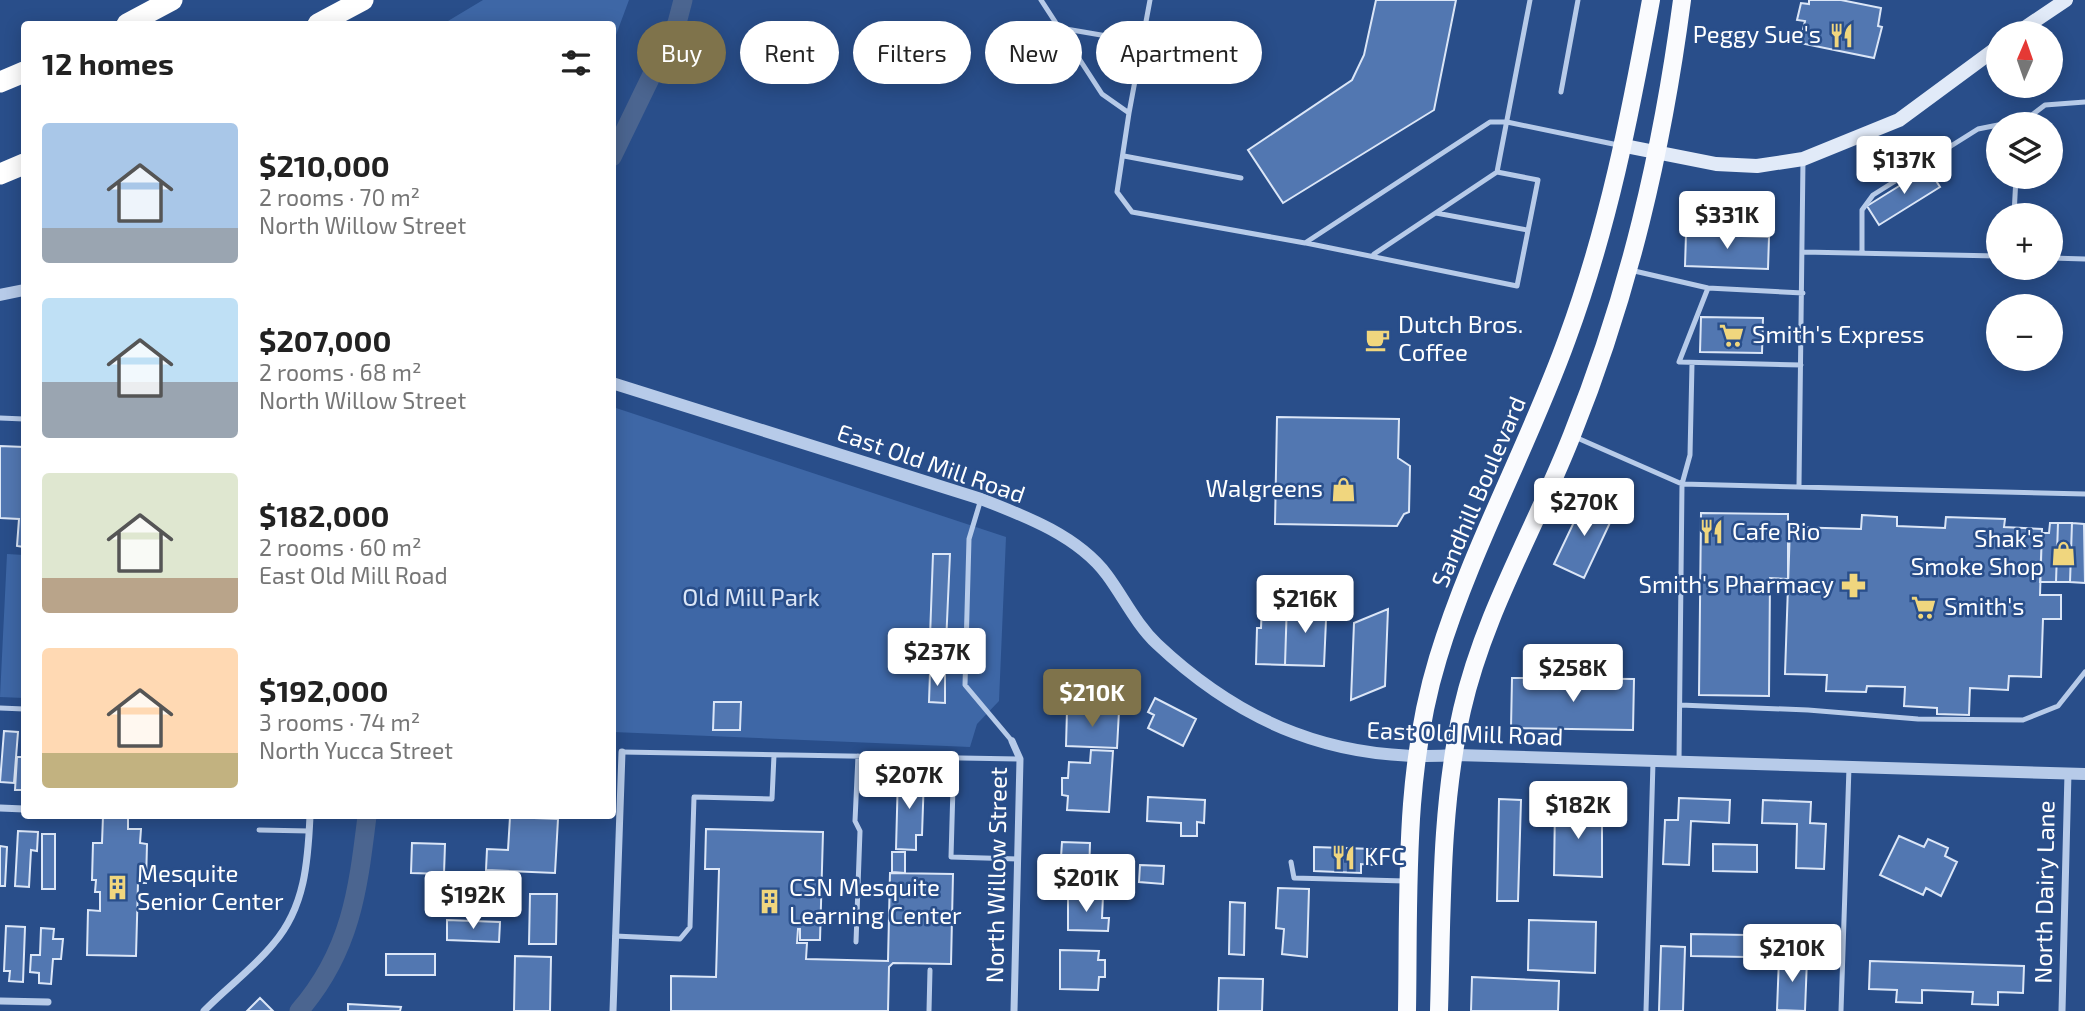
<!DOCTYPE html>
<meta charset="utf-8">
<style>
:root{--surface:#fff;--page:#f6f6f6;--text:#222;--muted:#767676;--accent:#7f734b}
body{margin:0;font-family:"Exo 2",sans-serif;background:var(--page);color:var(--text);height:100vh;display:flex;flex-direction:column;font-size:26px;white-space:nowrap}
*{box-sizing:border-box;margin:0}
p{font-size:23px;color:var(--muted)}
.icon{flex:none;width:38px;height:38px;fill:none;stroke:currentColor;stroke-width:2;stroke-linecap:round;stroke-linejoin:round}
.map{position:relative;flex:1;overflow:hidden}
.sheet{position:absolute;left:21px;top:21px;width:595px;height:798px;display:flex;flex-direction:column;background:var(--surface);border-radius:7px;box-shadow:0 4px 18px #0003}
.sheet>*{flex:none}
.guide{position:absolute;left:637px;top:21px;width:665px;height:63px;display:flex;gap:14px}
.needle{width:46px;rotate:2deg}
.controls{position:absolute;left:1986px;top:21px;display:grid;gap:14px}
.controls a{display:grid;place-items:center;width:77px;height:77px;border-radius:50%;background:var(--surface);box-shadow:0 4px 18px #0003;font-size:35px}
.price{position:absolute;translate:-50% -60px;padding:0 16px;border-radius:7px;background:#fff;color:#222;font-size:23px;line-height:46px;filter:drop-shadow(0 2px 4px #0008)}
.price::after{content:'';position:absolute;left:50%;top:42px;width:21px;height:16px;margin-left:-10px;background:inherit;clip-path:polygon(0 0,100% 0,50% 100%)}
.price.active{background:var(--accent);color:#fff}
ul{padding:0;list-style:none}
li{display:flex;align-items:center;gap:21px;height:175px;padding:0 21px}
li span{display:grid;place-items:center;flex:none;width:196px;height:140px;border-radius:7px;color:#555}
li>.icon{margin-inline-start:auto}
span .icon{width:84px;height:84px;fill:#fffc;stroke-width:1}
li b{font-size:30px}
h2{display:flex;justify-content:space-between;align-items:center;height:84px;padding:0 21px;font-size:30px}
.tag{padding:0 24px;border-radius:32px;background:var(--surface);box-shadow:0 4px 18px #0003;font-size:24px;line-height:63px}
.tag.active{background:var(--accent);color:#fff}
.map>svg:first-child{display:block}
</style>
<div class="map">
<svg width="2085" height="1011" viewBox="0 0 2085 1011">
<rect width="100%" height="100%" fill="#294e8a"/>
<!-- green -->
<path fill="#3e67a6" d="M483,0H629L613,43L612,24H443Z
M613,407L1006,537L999,701L977,724L970,747L613,732Z
M7,554L24,555V698L0,697Z"/>
<g fill="none" stroke-linecap="round" stroke-linejoin="round">
<!-- canal -->
<path stroke="#4b6590" stroke-width="19" d="M612,157L677,23L683,0
M299,1011C351,951 358,890 367,816"/>
</g>
<!-- building -->
<path fill="#5277b1" stroke="#dbe6f7" stroke-width="2" d="M1376,0H1456L1434,110L1283,203L1248,150L1352,80L1364,55Z
M1809,0H1841L1881,8L1878,26L1882,27L1874,58L1800,43L1805,21L1797,20L1801,3L1809,4Z
M1928,168L1940,187L1879,225L1867,206Z
M1686,234L1769,237L1768,269L1685,266Z
M1701,317L1763,318L1762,353L1700,352Z
M1277,417L1399,419L1398,458L1410,466L1409,512L1404,514L1397,526L1275,524Z
M0,446L24,447V547L17,546L19,519L0,518Z
M1585,499L1615,512L1584,578L1554,564Z
M1701,513L1788,514V579L1770,578L1769,696L1699,695Z
M1862,515L1897,517V526L1945,528L1946,517L2005,519L2004,527L2042,529L2040,595H2061V619H2043L2041,677L2009,676L2008,690L1970,688L1969,715L1937,714V708L1904,706L1905,687L1867,686L1866,692L1826,691L1827,675L1785,674L1790,527L1861,529Z
M2050,523H2058L2056,582H2040L2042,533H2049Z
M2058,523H2072L2070,582H2056Z
M2072,523L2084,524L2085,583L2070,582Z
M933,554H950L945,666L929,665Z
M1277,600L1317,603V619L1326,620L1324,666L1256,664L1257,628H1261L1262,605H1277Z
M1277,600H1287L1285,665L1256,664L1257,628H1261L1262,605H1277Z
M1287,602L1317,603V619L1326,620L1324,666L1285,665Z
M1388,609L1385,686L1351,700L1354,623Z
M930,673H945V703L929,702Z
M1512,678L1634,679L1633,730L1511,728Z
M1155,698L1196,719L1183,746L1148,728L1154,715L1148,712Z
M714,702H741L740,730H713Z
M1067,710L1119,711L1117,748L1066,746Z
M4,731L18,732L14,783L0,782Z
M1091,750L1113,751L1109,812L1067,810L1068,796L1062,795V778H1068L1069,762L1090,763Z
M17,757H24V790H15Z
M898,775L924,776L922,835H916V850L896,849Z
M1148,797L1205,800L1204,823L1197,822V836H1181V823L1147,821Z
M1679,798L1730,800L1729,823L1691,821L1689,865L1663,864L1665,820H1678Z
M1499,799L1521,800L1518,901H1497Z
M1763,800L1811,802L1810,823L1826,824L1824,869L1796,868L1797,824L1762,823Z
M1555,805L1602,806V877L1554,875Z
M103,816H128V829H141L140,843L147,844L146,883H138L136,956L87,955L88,910L100,911V892H95L96,880H92L93,843H102Z
M510,817L558,819L555,873L486,870L487,849L508,850Z
M706,829L823,832L820,940H800V929H798L797,943H807L806,959L888,961L890,873L953,874L951,964L893,963L889,967L888,1011H671V976L716,977L719,869H705Z
M18,831L38,832L37,851L31,850L29,887L15,886Z
M42,834H55V889H42Z
M1899,836L1924,847L1928,839L1948,848L1945,856L1957,862L1941,896L1926,888L1923,895L1880,875Z
M1062,842L1090,843L1089,874L1060,873Z
M412,843L445,844L444,874L411,873Z
M1713,844L1757,845V872L1713,871Z
M0,846L7,847L5,886H0Z
M1314,847L1373,849V865L1361,864V873L1314,871Z
M892,852H905V873L892,872Z
M1140,865L1164,866L1163,884L1139,882Z
M1278,888L1309,889L1307,957L1282,954L1284,929L1276,928Z
M530,894H557L556,944H529Z
M1068,895L1103,896L1102,918H1109L1108,931L1068,930Z
M1230,902L1245,903L1244,955L1229,954Z
M447,920L500,922L499,942L447,940Z
M1529,920L1596,922L1595,973L1528,970Z
M6,926L25,927L23,982L9,981L10,971H4Z
M41,928L54,929L53,939H63L61,959H53L51,984L39,983V973L30,972L31,955H40Z
M1691,934L1747,935V957L1691,956Z
M1661,946L1685,947L1683,1011H1659Z
M1060,950L1099,951L1098,960H1105V977H1099L1098,990L1060,989Z
M386,954H435V975H386Z
M515,956L551,957L550,1011H514Z
M1779,958L1807,959L1805,1011L1777,1010Z
M1870,961L2024,966L2023,993L1998,992V1005L1972,1004L1973,992L1922,990V1003L1896,1002L1897,990L1869,989Z
M1472,977L1559,981L1558,1011H1471Z
M1219,978L1263,979L1262,1011H1218Z
M260,998L273,1011H247Z
M348,1004L401,1007L400,1011H348Z"/>
<g fill="none" stroke-linecap="round" stroke-linejoin="round">
<!-- service -->
<path stroke="#b7cbe9" stroke-width="5" d="M1041,0L1102,94L1129,113L1117,192L1132,212L1305,243L1490,122H1507L1618,145
M1060,28L1142,42
M1561,92L1578,0
M1129,113L1150,0
M2020,124L2045,105L2085,102
M1124,156L1241,178
M1436,213L1527,230
M2014,215L2016,177
M1306,243L1517,286L1538,180L1497,172L1530,0
M1803,252L1998,256
M1862,253V210L1873,195L1978,129L1998,125
M1374,254L1497,172
M2051,258L2085,259
M1630,270L1708,288L1803,293
M1708,288L1679,362L1801,365
M0,418L24,419
M1575,437L1682,484L2085,494
M1799,486L1803,160
M981,499L969,539L965,685L1012,741
M1680,705L1808,710L1918,719L2023,720L2058,706L2085,672
M0,708L24,709
M622,752L1020,759
M1679,762L1682,484L1690,455L1692,364
M953,787L951,857L1018,859
M259,830L309,831
M1291,862L1294,878L1405,881
M615,936L680,939L690,927L694,797L772,799L774,755
M856,942L860,831L855,821L858,756
M929,1011L930,970
M1646,1011L1653,762
M1841,1011L1849,767"/>
<!-- minor -->
<path stroke="#b7cbe9" stroke-width="7" d="M1012,741L1020,759L1014,1011
M0,808L24,809
M0,1001L48,1002
M204,1011C226,988 254,968 274,943C305,907 308,861 310,816
M613,1011L622,752
M2062,1011L2068,773"/>
<!-- tertiary -->
<path stroke="#b7cbe9" stroke-width="12" d="M0,295L24,290
M612,383L981,499C1025,516 1078,536 1107,575C1124,598 1136,624 1157,644C1243,725 1338,763 1456,755L2085,774"/>
<!-- secondary -->
<path stroke="#e1eaf8" stroke-width="14" d="M2017,33L2066,0
M1625,146L1716,164L1757,166L1803,159L1899,120L1998,47"/>
<!-- primary -->
<path stroke="#fafbfe" stroke-width="18" d="M1407,1011C1409,893 1403,772 1438,658C1471,549 1528,447 1567,339C1608,228 1630,116 1651,0
M1439,1011C1442,911 1440,808 1462,710C1484,613 1536,527 1572,435C1629,293 1662,152 1682,0"/>
<!-- motorway -->
<path stroke="#fff" stroke-width="21" d="M127,24L172,0
M318,24L363,0
M0,82L24,72
M0,174L24,164"/>
</g>
<!-- icons -->
<defs>
<symbol id="restaurant-bare" viewBox="-9 -9 18 18"><path d="M-5-6h1v4h1v-4h1v4h1v-4h1v5L-1.5 .5V6h-2V.5L-5-1ZM5-6V6H3V1.5H1.5Q1.5-4 5-6Z" fill="#f0d67e" stroke="#294e8a" stroke-width="2.5" paint-order="stroke"/></symbol>
<symbol id="supermarket-bare" viewBox="-9 -9 18 18"><path d="M-6-5.5h2.5l.6 2H6L4.5 2H-2.5L-4.4-4H-6ZM-1.5 3.2a1.3 1.3 0 1 0 .1 0ZM3 3.2a1.3 1.3 0 1 0 .1 0Z" fill="#f0d67e" stroke="#294e8a" stroke-width="2.5" paint-order="stroke"/></symbol>
<symbol id="cafe-bare" viewBox="-9 -9 18 18"><path d="M-5.5-4.5H6V0H3Q3 3.5 0 3.5H-2.5Q-5.5 3.5-5.5 0ZM3-3.2v2h1.7v-2ZM-6 4.5H4V6H-6Z" fill="#f0d67e" stroke="#294e8a" stroke-width="2.5" paint-order="stroke"/></symbol>
<symbol id="shop-bare" viewBox="-9 -9 18 18"><path d="M-5-2.5h2.3a2.7 3.5 0 0 1 5.4 0H5L5.5 6h-11ZM-1.5-2.5h3a1.5 2.3 0 0 0-3 0Z" fill="#f0d67e" stroke="#294e8a" stroke-width="2.5" paint-order="stroke"/></symbol>
<symbol id="pharmacy-bare" viewBox="-9 -9 18 18"><path d="M-2-6h4v4h4v4h-4v4h-4v-4h-4v-4h4Z" fill="#f0d67e" stroke="#294e8a" stroke-width="2.5" paint-order="stroke"/></symbol>
<symbol id="building-bare" viewBox="-9 -9 18 18"><path d="M-4-6H4V6H1V3H-1V6H-4ZM-2.5-4.3h1.7v1.8h-1.7ZM.8-4.3h1.7v1.8H.8ZM-2.5-1h1.7V.8h-1.7ZM.8-1h1.7V.8H.8Z" fill="#f0d67e" stroke="#294e8a" stroke-width="2.5" paint-order="stroke"/></symbol>
</defs>
<g fill-rule="evenodd">
<use href="#restaurant-bare" x="1824" y="18" width="35" height="35"/>
<use href="#supermarket-bare" x="1714" y="318" width="35" height="35"/>
<use href="#cafe-bare" x="1360" y="322" width="35" height="35"/>
<use href="#shop-bare" x="1326" y="472" width="35" height="35"/>
<use href="#restaurant-bare" x="1694" y="514" width="35" height="35"/>
<use href="#shop-bare" x="2046" y="536" width="35" height="35"/>
<use href="#pharmacy-bare" x="1836" y="568" width="35" height="35"/>
<use href="#supermarket-bare" x="1906" y="590" width="35" height="35"/>
<use href="#restaurant-bare" x="1326" y="840" width="35" height="35"/>
<use href="#building-bare" x="100" y="870" width="35" height="35"/>
<use href="#building-bare" x="752" y="884" width="35" height="35"/>
</g>
<g text-anchor="middle" stroke-width="5" stroke-linejoin="round" paint-order="stroke">
<!-- poi labels -->
<g font-size="24" fill="#fff" stroke="#294e8a" text-anchor="start">
<text x="1821" y="43" text-anchor="end">Peggy Sue's</text>
<text x="1398" y="333">Dutch Bros.<tspan x="1398" dy="28">Coffee</tspan></text>
<text x="1752" y="343">Smith's Express</text>
<text x="1323" y="497" text-anchor="end">Walgreens</text>
<text x="1732" y="540">Cafe Rio</text>
<text x="2044" y="547" text-anchor="end">Shak's<tspan x="2044" dy="28">Smoke Shop</tspan></text>
<text x="1834" y="593" text-anchor="end">Smith's Pharmacy</text>
<text x="1944" y="615">Smith's</text>
<text x="1364" y="865">KFC</text>
<text x="137" y="882">Mesquite<tspan x="137" dy="28">Senior Center</tspan></text>
<text x="789" y="896">CSN Mesquite<tspan x="789" dy="28">Learning Center</tspan></text>
</g>
<!-- street labels -->
<g font-size="24" fill="#fff" stroke="#294e8a">
<text transform="translate(931 464) rotate(19)" y="8">East Old Mill Road</text>
<text transform="translate(1479 492) rotate(-67)" y="8">Sandhill Boulevard</text>
<text transform="translate(1465 734) rotate(2)" y="8">East Old Mill Road</text>
<text transform="translate(997 875) rotate(-89)" y="8">North Willow Street</text>
<text transform="translate(2045 892) rotate(-89)" y="8">North Dairy Lane</text>
</g>
<!-- park labels -->
<g font-size="24" fill="#dbe6f7" stroke="#294e8a">
<text x="751" y="606">Old Mill Park</text>
</g>
</g>
</svg>
<div class="controls">
<a><svg class="needle" viewBox="-14 -14 28 28"><path d="M0-13l5 13h-10z" fill="#e53935"/><path d="M0 13l5-13h-10z" fill="#767676"/></svg></a>
<a><svg class="icon" aria-label="layers" viewBox="0 0 24 24"><path d="M12 4l9 5-9 5-9-5zM3 14l9 5 9-5"/></svg></a>
<a>+</a>
<a>−</a>
</div>
<b class="price" style="left:1904px;top:196px">$137K</b>
<b class="price" style="left:1727px;top:251px">$331K</b>
<b class="price" style="left:1584px;top:538px">$270K</b>
<b class="price" style="left:1305px;top:635px">$216K</b>
<b class="price" style="left:937px;top:688px">$237K</b>
<b class="price" style="left:1573px;top:704px">$258K</b>
<b class="price active" style="left:1092px;top:729px">$210K</b>
<b class="price" style="left:909px;top:811px">$207K</b>
<b class="price" style="left:1578px;top:841px">$182K</b>
<b class="price" style="left:1086px;top:914px">$201K</b>
<b class="price" style="left:473px;top:931px">$192K</b>
<b class="price" style="left:1792px;top:984px">$210K</b>
<div class="guide">
<a class="tag active">Buy</a>
<a class="tag">Rent</a>
<a class="tag">Filters</a>
<a class="tag">New</a>
<a class="tag">Apartment</a>
</div>
<section class="sheet">
<h2>12 homes<svg class="icon" aria-label="filters" viewBox="0 0 24 24"><path d="M4 7h16M4 17h16"/><circle cx="9" cy="7" r="2"/><circle cx="15" cy="17" r="2"/></svg></h2>
<ul>
<li><span style="background:linear-gradient(#a9c7e8 75%,#9aa5b1 0)"><svg class="icon" aria-label="home" viewBox="0 0 24 24"><path d="M3 11l9-7 9 7M6 9v11h12V9"/></svg></span><div><b>$210,000</b><p>2 rooms · 70 m²</p><p>North Willow Street</p></div></li>
<li><span style="background:linear-gradient(#bfe0f5 60%,#9aa5b1 0)"><svg class="icon" aria-label="home" viewBox="0 0 24 24"><path d="M3 11l9-7 9 7M6 9v11h12V9"/></svg></span><div><b>$207,000</b><p>2 rooms · 68 m²</p><p>North Willow Street</p></div></li>
<li><span style="background:linear-gradient(#dfe7d0 75%,#b9a48a 0)"><svg class="icon" aria-label="home" viewBox="0 0 24 24"><path d="M3 11l9-7 9 7M6 9v11h12V9"/></svg></span><div><b>$182,000</b><p>2 rooms · 60 m²</p><p>East Old Mill Road</p></div></li>
<li><span style="background:linear-gradient(#ffd9b3 75%,#c2b280 0)"><svg class="icon" aria-label="home" viewBox="0 0 24 24"><path d="M3 11l9-7 9 7M6 9v11h12V9"/></svg></span><div><b>$192,000</b><p>3 rooms · 74 m²</p><p>North Yucca Street</p></div></li>
</ul>
</section>
</div>
